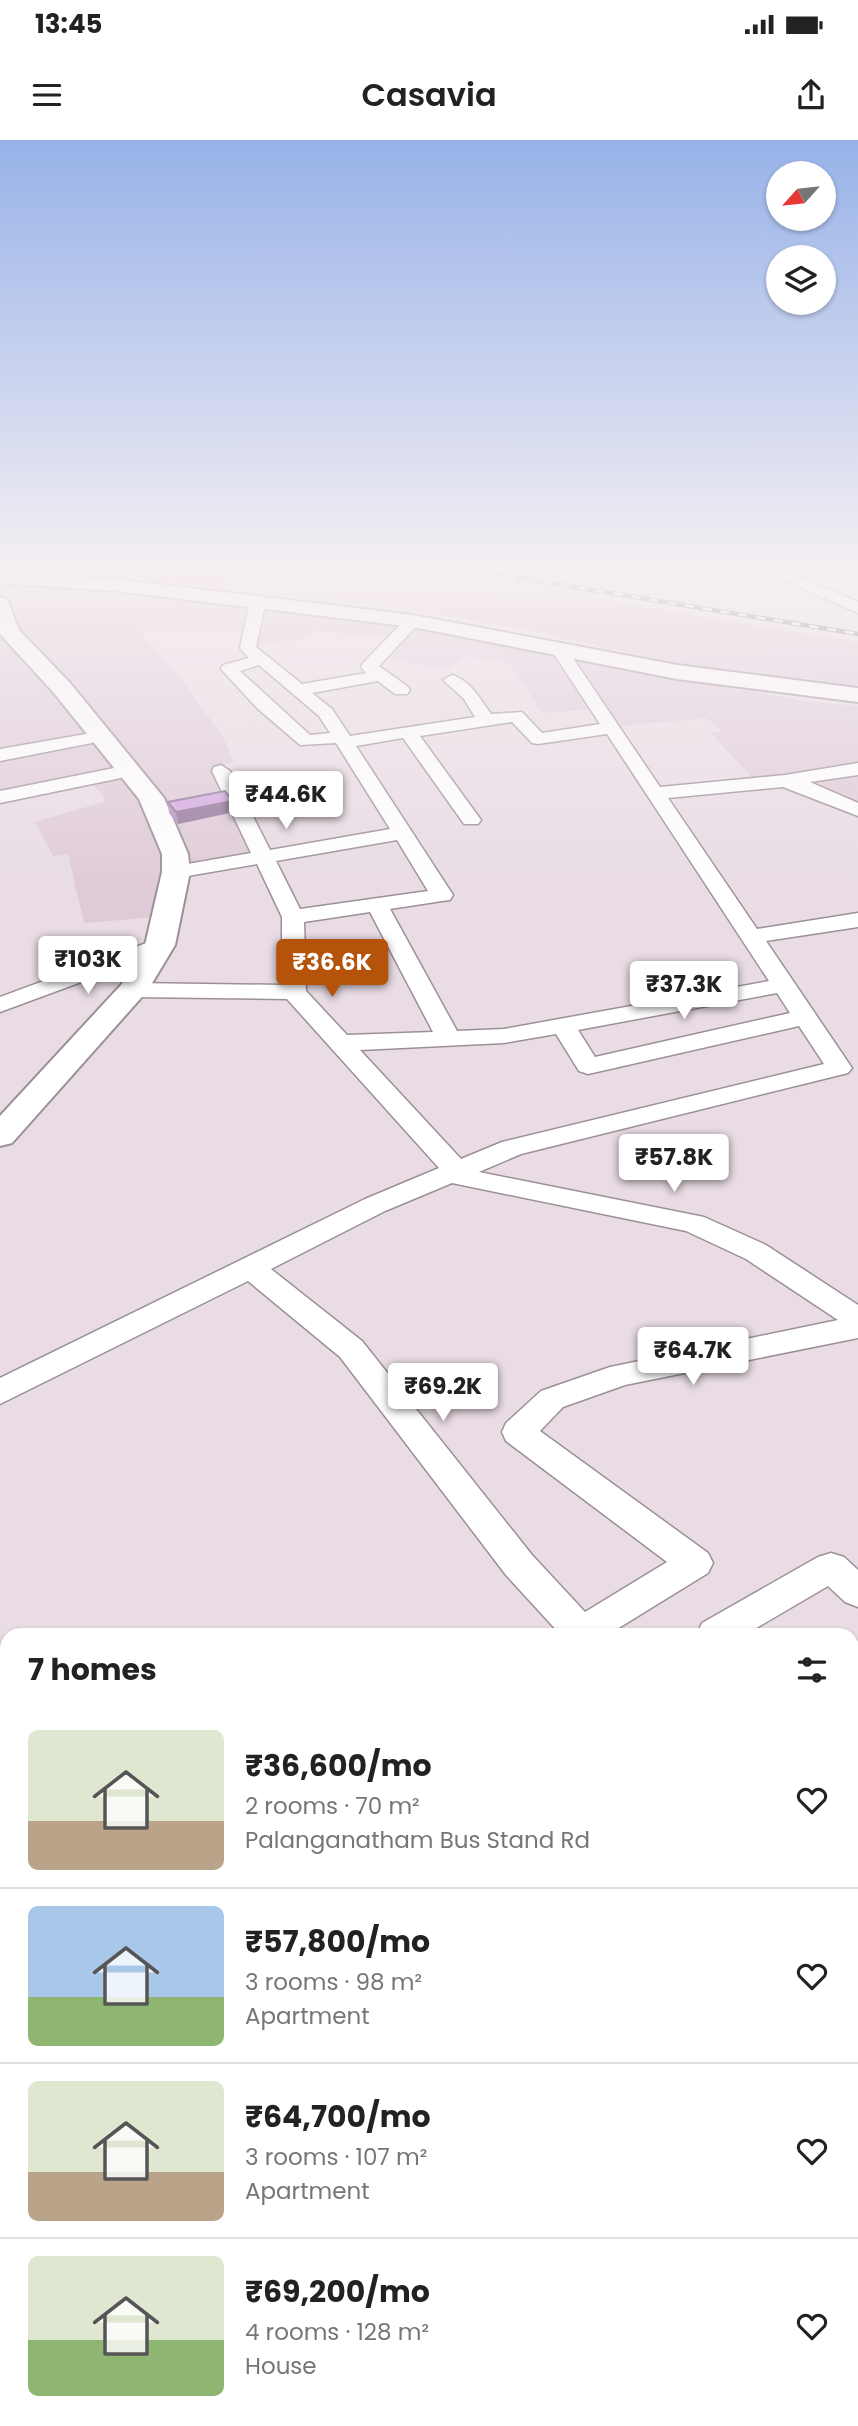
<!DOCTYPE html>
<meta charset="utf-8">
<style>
:root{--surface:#fff;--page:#f2f2f2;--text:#222;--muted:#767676;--line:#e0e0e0;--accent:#b45309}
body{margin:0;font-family:Poppins,sans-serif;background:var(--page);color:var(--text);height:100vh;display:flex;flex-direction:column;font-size:26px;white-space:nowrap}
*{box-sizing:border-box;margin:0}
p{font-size:23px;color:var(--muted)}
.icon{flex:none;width:38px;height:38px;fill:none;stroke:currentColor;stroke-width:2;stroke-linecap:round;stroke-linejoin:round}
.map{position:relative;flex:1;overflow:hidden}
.sheet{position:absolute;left:0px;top:1488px;width:859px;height:800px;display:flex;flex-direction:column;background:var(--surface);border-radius:21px 21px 0 0;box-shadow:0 2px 5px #0004}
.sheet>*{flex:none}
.needle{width:46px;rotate:243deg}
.controls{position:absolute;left:766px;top:21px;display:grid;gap:14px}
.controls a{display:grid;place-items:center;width:70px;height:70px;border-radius:50%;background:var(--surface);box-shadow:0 2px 5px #0004;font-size:35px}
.price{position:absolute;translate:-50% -60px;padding:0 16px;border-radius:7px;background:#fff;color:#222;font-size:23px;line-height:46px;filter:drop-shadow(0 2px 4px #0008)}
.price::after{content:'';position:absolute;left:50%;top:42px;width:21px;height:16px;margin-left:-10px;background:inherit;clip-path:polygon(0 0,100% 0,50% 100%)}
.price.active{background:var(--accent);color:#fff}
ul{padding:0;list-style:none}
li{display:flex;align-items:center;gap:21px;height:175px;padding:0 28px}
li+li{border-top:2px solid var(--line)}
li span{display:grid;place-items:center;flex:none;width:196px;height:140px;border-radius:10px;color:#555}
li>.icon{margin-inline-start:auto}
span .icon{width:84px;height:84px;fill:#fffc;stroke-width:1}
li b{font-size:30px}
h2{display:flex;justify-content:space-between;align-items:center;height:84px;padding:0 28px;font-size:30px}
.status{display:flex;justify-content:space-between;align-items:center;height:49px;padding:0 35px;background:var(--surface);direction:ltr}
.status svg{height:19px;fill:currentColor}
header{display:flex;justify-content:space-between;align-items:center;height:91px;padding:0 28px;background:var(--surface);font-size:32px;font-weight:600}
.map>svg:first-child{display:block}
</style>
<div class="status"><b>13:45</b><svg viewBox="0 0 49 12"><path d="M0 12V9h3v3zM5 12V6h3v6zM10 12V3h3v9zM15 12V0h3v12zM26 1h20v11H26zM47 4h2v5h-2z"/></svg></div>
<header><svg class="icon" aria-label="menu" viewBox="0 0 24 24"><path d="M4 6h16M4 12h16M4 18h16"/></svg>Casavia<svg class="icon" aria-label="share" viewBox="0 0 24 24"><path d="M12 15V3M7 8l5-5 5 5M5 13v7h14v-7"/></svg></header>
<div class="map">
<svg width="858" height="2286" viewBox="0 0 858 2286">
<rect width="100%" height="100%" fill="#e9dce4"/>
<!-- built -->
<path fill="#dfcbd7" d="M256,430H423L858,502V545L670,522L512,487L404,469L256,451Z
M0,443L307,472L407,487L660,536L807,561L858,566V669L811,648L759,645L711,593L723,591L706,578L609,587L596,569L542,573L510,524L466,516L445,530L370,514L387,497L313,491L314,496L240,509L241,491H140L181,539L223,597L233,622L223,625L263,722L190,731L182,775L84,783L68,714L53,716L35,682L104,662V656L90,641L0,652V616L4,614L0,608Z"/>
<!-- green -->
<path fill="#edaba5" d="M136,430H227L223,448L117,436Z"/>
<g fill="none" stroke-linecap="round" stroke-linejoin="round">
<defs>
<path id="street" d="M766,430H785L858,462V473L768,433Z
M258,455L266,460L256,507L302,544L366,533L361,527L363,523L407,478H419L421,481L379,526L407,546L410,550L407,554H395L378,541L312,553L332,569L350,596L475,577L464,559L443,540L452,535C470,540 481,560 491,574L522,572L542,593L600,584L552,511L560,506L566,508L660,647L785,635L858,623V635L810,642L858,663V676L783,647L668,658L757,789L858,773V787L766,801L852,928L848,933L521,1014L479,1032L704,1077L766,1105L858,1165V1198L625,1245L563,1267L540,1291L708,1413L713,1423L708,1433L609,1494H560L506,1435L340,1217L248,1141L0,1264V1238L365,1059L439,1028L287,859L133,857L125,855L121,850L125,845L133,843L282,845V777L257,724L176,738L169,736L165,732L169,728L176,726L251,713L212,631L214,627L221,625L230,631L270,710L390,689L336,603L300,605L257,568L221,529L223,525L249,518L240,508L250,460ZM259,525L319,576L330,593L310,595L240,531ZM512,582L532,603L538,604L607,594L769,841L504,889L457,891L390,769L442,761L450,760L453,755L356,606L403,598L464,684H478L481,680L420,596ZM397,700L428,751L300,769L276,721ZM370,772L433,892L347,895L306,851L304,782ZM777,853L790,873L595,917L578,890ZM799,886L824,924L502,1002L461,1019L360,910L504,903L556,894L579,931L588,934ZM452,1043L686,1091L746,1119L838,1180L610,1227L541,1251L506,1283L502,1292L506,1301L667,1422L585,1472L532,1415L362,1201L271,1129L385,1071Z
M86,594L92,595L95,599L92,603L0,621V609Z
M114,628L121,630L124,634L121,638L0,663V651Z
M160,798L168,800L171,805L168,810L0,872V857Z
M831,1413L844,1417L858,1430V1467L845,1462L828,1446L746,1494H697L702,1483L818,1417Z
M858,1517V1551L852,1553V1519Z
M858,1658V1697L852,1699V1660Z
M0,1799L7,1802V1849L0,1846Z
M63,2280H117L118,2286H64Z"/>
<path id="secondary" d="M0,457L7,459L19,490L70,543L164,658L188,714L190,732L175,805L148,850L12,1003L0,1006V976L121,845L145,805L162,732V714L139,659L54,553L0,494Z"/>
<path id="primary" d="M0,431L115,439L413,475L677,525L858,548V562L677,539L413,487L115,451L0,443Z"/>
</defs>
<!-- street casing -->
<use href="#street" stroke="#9c9097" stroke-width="3"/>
<!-- secondary casing -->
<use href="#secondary" stroke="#9c9097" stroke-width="4"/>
<!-- primary casing -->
<use href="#primary" stroke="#9c9097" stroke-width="4"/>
<!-- street -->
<use href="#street" fill="#fff" fill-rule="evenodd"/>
<!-- secondary -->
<use href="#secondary" fill="#fff" fill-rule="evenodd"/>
<!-- primary -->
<use href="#primary" fill="#fff" fill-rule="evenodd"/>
<defs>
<path id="rail" d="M472,430L858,494"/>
</defs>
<!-- rail casing -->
<use href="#rail" stroke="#716a6f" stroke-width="4.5"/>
<!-- rail -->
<use href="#rail" stroke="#fff" stroke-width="2.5" stroke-dasharray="9" stroke-linecap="butt"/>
</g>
<!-- wall -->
<path fill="#b692c1" d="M168,662L234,672L178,684L169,673Z"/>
<!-- shaded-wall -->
<path fill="#94779d" d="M233,661L234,672L178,684L176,672Z"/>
<!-- building -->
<path fill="#d4aae0" stroke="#94779d" stroke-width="2" d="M225,651L233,661L176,672L168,662Z"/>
<!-- sky -->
<linearGradient id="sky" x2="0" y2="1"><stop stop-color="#97b2e9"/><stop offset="0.57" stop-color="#f5eff3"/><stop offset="1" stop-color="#f5eff3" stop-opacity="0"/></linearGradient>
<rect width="858" height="750" fill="url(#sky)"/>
</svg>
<div class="controls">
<a><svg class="needle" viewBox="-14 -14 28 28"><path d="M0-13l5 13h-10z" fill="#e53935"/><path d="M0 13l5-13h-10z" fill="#767676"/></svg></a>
<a><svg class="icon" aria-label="layers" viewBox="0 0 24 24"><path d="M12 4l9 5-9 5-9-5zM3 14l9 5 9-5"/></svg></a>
</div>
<b class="price" style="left:286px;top:691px">₹44.6K</b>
<b class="price" style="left:88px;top:856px">₹103K</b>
<b class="price active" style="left:332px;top:859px">₹36.6K</b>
<b class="price" style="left:684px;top:881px">₹37.3K</b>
<b class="price" style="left:674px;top:1054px">₹57.8K</b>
<b class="price" style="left:693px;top:1247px">₹64.7K</b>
<b class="price" style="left:443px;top:1283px">₹69.2K</b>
<section class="sheet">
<h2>7 homes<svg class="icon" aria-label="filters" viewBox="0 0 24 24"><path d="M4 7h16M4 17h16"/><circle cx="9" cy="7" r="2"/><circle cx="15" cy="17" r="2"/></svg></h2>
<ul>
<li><span style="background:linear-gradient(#dfe7d0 65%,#b9a48a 0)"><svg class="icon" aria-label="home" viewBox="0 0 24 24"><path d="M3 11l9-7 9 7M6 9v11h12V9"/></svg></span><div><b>₹36,600/mo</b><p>2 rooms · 70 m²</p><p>Palanganatham Bus Stand Rd</p></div><svg class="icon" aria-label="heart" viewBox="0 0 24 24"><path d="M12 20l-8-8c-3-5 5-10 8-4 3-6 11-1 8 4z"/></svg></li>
<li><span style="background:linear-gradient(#a9c7e8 65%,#8fb573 0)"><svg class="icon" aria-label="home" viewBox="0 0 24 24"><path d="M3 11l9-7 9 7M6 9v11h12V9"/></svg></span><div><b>₹57,800/mo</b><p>3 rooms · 98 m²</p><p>Apartment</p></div><svg class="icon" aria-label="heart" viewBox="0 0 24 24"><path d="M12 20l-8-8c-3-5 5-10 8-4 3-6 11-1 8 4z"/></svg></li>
<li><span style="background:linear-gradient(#dfe7d0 65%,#b9a48a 0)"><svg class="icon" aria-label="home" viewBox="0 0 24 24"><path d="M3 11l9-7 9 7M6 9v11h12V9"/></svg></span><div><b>₹64,700/mo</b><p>3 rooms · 107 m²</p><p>Apartment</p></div><svg class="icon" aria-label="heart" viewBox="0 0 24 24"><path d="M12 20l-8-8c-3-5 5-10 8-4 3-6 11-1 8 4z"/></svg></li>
<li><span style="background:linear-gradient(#dfe7d0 60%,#8fb573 0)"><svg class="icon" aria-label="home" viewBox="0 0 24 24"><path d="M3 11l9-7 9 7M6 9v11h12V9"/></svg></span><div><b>₹69,200/mo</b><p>4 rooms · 128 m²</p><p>House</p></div><svg class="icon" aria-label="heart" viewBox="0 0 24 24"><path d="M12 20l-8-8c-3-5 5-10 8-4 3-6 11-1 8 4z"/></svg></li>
</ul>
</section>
</div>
